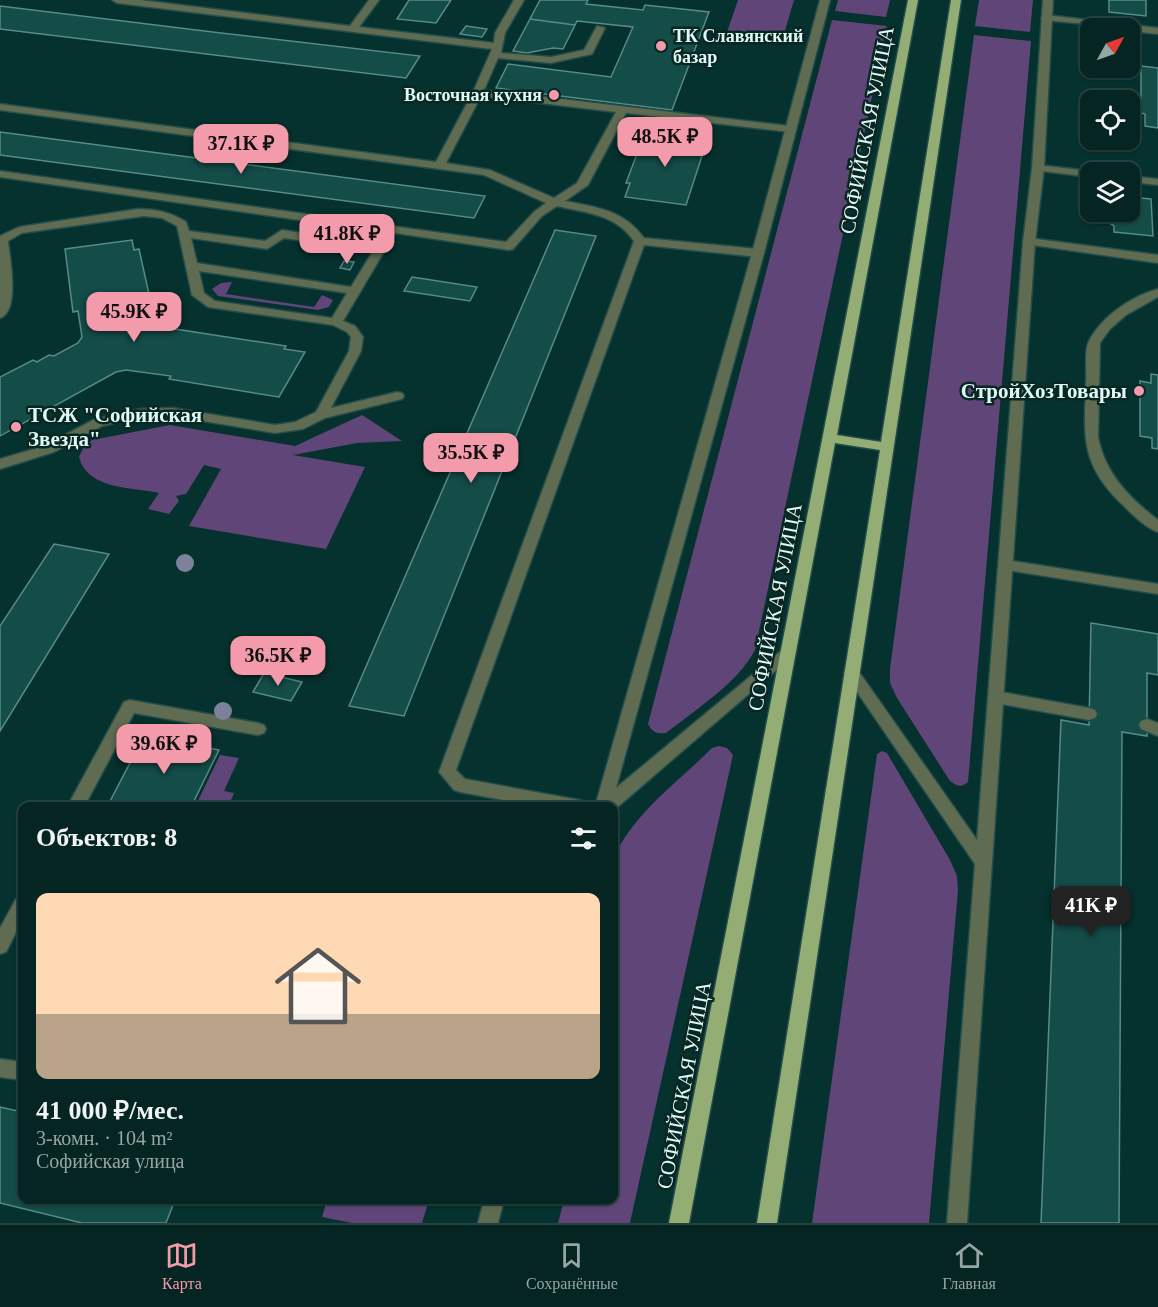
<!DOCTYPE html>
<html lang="ru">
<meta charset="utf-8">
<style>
:root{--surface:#042522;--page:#0d2d2a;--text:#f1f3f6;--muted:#97a5a5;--line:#254240;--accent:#f39aab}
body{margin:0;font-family:"Times New Roman",serif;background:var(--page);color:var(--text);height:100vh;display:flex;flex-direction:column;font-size:22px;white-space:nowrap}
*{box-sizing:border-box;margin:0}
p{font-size:20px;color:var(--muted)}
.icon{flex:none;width:33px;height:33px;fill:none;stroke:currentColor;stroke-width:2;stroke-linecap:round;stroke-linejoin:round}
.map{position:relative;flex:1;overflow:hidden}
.drawer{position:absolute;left:18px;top:802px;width:600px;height:402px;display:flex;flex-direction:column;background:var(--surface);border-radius:12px;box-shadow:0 2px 4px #0004,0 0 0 2px var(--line)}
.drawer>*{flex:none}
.needle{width:39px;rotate:50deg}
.tools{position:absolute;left:1080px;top:18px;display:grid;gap:12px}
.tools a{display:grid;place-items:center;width:60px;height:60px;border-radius:12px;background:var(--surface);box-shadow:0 2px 4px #0004,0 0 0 2px var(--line);font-size:30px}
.price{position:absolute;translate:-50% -51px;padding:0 14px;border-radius:12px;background:var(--accent);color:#111;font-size:20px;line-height:39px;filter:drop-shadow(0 2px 3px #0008)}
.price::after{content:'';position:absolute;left:50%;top:36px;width:18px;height:14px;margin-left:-9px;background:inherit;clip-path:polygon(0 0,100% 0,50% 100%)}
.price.active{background:#222;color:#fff}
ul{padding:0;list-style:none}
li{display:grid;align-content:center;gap:12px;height:318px;padding:0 18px}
li span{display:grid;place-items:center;height:186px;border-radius:12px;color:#555}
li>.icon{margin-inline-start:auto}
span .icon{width:108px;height:108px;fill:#fffc;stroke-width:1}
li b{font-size:26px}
h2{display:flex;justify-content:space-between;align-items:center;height:72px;padding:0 18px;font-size:26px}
.menu{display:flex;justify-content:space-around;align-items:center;height:84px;border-top:2px solid var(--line);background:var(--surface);font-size:16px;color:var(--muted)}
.menu a{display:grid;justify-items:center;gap:3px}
.menu .active{color:var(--accent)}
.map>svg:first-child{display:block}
</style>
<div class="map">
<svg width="1158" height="1223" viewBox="0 0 1158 1223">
<rect width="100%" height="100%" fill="#05312e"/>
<!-- green -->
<path fill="#604578" d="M738,0H794L782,41L726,35Z
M838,0H890L886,17L835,11Z
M979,0H1033L1030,32L975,26Z
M832,20L887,26L755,650C738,683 695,710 666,733C657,734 653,733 648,724Z
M974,35L1031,41L968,782C961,788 957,786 950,781L897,698L890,683V669Z
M232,282L226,294L314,307L322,295L333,300L329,307L318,310L218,296L212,289L221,283Z
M362,415L402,441L357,443L293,455L365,467L326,549L189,526L221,469L204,465L186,494L176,496L179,501L169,514L148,509L159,493C133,487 87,490 79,457L84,446L92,440L170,425L295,446Z
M719,746L727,748L733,755L630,1223H558L564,1200H614V1000L618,981L614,979V857C634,813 678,782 712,748Z
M882,751L887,753L950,860L957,876L958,890L929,1223H812L877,754Z
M220,755L239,758L224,791L234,793L228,807H195Z
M327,1200H429L422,1223H352L322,1217Z"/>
<!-- building -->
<path fill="#144c48" stroke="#568b86" stroke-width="1.5" d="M409,0H451L436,23L397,19Z
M540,0H588L586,4L643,10L645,5L709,12L672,110L496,88L508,64L611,77L633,27L577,21L575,25L530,19Z
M1109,0H1146V16L1109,12Z
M0,6L221,33L420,56L406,78L0,29Z
M530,19L575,25L563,49L553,48L527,53L513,51Z
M466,26L487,29L482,37L460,34Z
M1141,66L1158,68V128L1145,126V114L1141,113Z
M646,130L704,137L699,149L704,150L686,205L625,197L630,183H626Z
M0,132L151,152L485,196L474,218L0,155Z
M1130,197L1151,199L1153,236L1114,232V226L1105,220L1114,217V212H1130Z
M555,230L596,236L404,716L349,706Z
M132,240L134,250L139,249L156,326L286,346L284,349L305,352L279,397L169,379L171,376L126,370L116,372L0,436V377L33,360L37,362L49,355L54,356L78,343L82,337L78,311L73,312L65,249Z
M344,261L354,262L350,270L340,268Z
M412,277L477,287L470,301L404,291Z
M1151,374L1158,375V449L1152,448V438L1140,436V381L1151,383Z
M54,544L109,554L0,731V626Z
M1091,623L1158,634V675L1147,673V736L1122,732L1119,1223H1041L1061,720L1089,725Z
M264,673L302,682L291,701L253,692Z
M144,736L183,741L182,743L219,750L191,807H107Z
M0,1107L22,1112V1200H175L166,1223H82L0,1203Z"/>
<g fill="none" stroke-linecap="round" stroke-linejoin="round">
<defs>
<path id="lane" d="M112,0H140L350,26L369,0H379L359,27L494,43L495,33L514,0H524L505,33L501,53L551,57L584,50L597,26L605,28L592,54L551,63L498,58L484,90L790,126L795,129L790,132L626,113L588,185L565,201C596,207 624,210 644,238L758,249L764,253L758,257L644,245L456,770L465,779L579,800L585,802L587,807H542L460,792L454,790L439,772L634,241C615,214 587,213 557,206L542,216L513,249L509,250L395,233L343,321L355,326L363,337L361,351L331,408L397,392L402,393L404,396L402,399L325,418L303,429L275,433L173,416L140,417L102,426L54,452L0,469V459L44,446L93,420L140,409L173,408L275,425L295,422L316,412L349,351L351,337L347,332L333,325L208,307L192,295L177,226L162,218L144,216L22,233L8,241C10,258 20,312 0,318V236L19,227L138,209C155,209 171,212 186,222L189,231L265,241L282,230L377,244L384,232L0,177V171L506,242L534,212L546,203L484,175L0,110V104L436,162L473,92L492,49L117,3ZM481,96L616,112L577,183L554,198L490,170L446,163ZM191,238L267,249L284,238L373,251L351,287L197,263ZM199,271L347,293L332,318L215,301L204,293Z
M1046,15L1158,28V34L1130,31V28L1043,20L1041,18Z
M1038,165L1090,171L1095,172H1090V177L1034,170V166Z
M1130,176L1158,179V185L1130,182Z
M1029,238L1158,255V263L1025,244L1023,242Z
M1158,289V297L1126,315L1110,329L1100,343L1098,437C1105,473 1129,498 1158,520V532C1146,528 1134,516 1125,507C1080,465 1084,439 1086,382C1087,370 1084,351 1089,341C1102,316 1132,296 1158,289Z
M1006,560L1158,584V594L1001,569L999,565L1001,561Z
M996,691L1089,708L1095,710L1097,714L1095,718L1089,720L996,703L990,701L988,697L990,693Z
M130,700L258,723L264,725L266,729L264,733L258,735L134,713L84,807H67L124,702Z
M1147,719L1158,723V736L1141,729L1139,725L1141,721Z
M22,896V920L6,952L0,954V928L16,899Z
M0,1059L22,1062V1080L0,1077Z"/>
<path id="street" d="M820,0H830L764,253L616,788L782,650H792L795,654L614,810V807H595L752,253Z
M1043,0H1053L1044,168L1035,242L967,1223H947L975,864L844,673L847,669H857L977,840L1023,242L1032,168Z
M484,1200H504L498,1223H478Z"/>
<path id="primary" d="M908,0H918L837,435L881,442L951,0H961L777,1223H757L880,450L835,443L689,1223H669Z"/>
</defs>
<!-- lane casing -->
<use href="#lane" stroke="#234d4a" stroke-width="3"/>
<!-- street casing -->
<use href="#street" stroke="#234d4a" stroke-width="3"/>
<!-- primary casing -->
<use href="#primary" stroke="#234d4a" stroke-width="3"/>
<!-- lane -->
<use href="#lane" fill="#606c51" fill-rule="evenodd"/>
<!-- street -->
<use href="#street" fill="#606c51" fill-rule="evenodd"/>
<!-- primary -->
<use href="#primary" fill="#94ad75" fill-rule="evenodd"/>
</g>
<!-- trees -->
<g fill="#7c819c">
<circle cx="185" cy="563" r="9"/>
<circle cx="223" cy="711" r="9"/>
</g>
<!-- markers -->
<g fill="#f39aab" stroke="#092623" stroke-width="2">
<circle cx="661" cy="46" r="6"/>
<circle cx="554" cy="95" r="6"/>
<circle cx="1139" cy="391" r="6"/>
<circle cx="16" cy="427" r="6"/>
</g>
<g text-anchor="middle" stroke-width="5" stroke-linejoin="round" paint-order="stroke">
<!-- far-poi labels -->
<g font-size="18" font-weight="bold" fill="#defaf6" stroke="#092623" text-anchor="start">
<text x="673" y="42">ТК Славянский<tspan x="673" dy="21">базар</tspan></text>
<text x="542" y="101" text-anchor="end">Восточная кухня</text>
</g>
<!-- street labels -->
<g font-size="21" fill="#defaf6" stroke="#092623">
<text transform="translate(867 130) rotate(-79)" y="7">СОФИЙСКАЯ УЛИЦА</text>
<text transform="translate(775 607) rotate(-79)" y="7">СОФИЙСКАЯ УЛИЦА</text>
<text transform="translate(684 1085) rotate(-79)" y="7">СОФИЙСКАЯ УЛИЦА</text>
</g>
<!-- poi labels -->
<g font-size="21" font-weight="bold" fill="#defaf6" stroke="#092623" text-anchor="end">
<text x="1127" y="398">СтройХозТовары</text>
<text x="28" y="422" text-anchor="start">ТСЖ "Софийская<tspan x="28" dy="24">Звезда"</tspan></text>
</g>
</g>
</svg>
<div class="tools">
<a><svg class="needle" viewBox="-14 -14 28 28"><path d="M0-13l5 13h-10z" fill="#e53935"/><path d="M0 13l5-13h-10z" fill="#97a5a5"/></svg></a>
<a><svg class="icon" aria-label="locate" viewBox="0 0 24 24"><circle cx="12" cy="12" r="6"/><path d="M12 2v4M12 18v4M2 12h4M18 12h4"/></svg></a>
<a><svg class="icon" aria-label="layers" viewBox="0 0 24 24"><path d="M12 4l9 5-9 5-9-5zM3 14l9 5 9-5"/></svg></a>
</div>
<b class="price" style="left:665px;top:168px">48.5K ₽</b>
<b class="price" style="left:241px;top:175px">37.1K ₽</b>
<b class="price" style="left:347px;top:265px">41.8K ₽</b>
<b class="price" style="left:134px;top:343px">45.9K ₽</b>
<b class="price" style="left:471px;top:484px">35.5K ₽</b>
<b class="price" style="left:278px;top:687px">36.5K ₽</b>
<b class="price" style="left:164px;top:775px">39.6K ₽</b>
<b class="price active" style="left:1091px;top:937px">41K ₽</b>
<section class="drawer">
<h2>Объектов: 8<svg class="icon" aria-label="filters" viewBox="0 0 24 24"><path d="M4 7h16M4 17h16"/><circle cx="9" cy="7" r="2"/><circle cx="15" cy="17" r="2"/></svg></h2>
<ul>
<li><span style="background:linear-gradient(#ffd9b3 65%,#b9a48a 0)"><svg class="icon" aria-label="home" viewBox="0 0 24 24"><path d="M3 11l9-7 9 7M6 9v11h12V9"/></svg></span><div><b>41 000 ₽/мес.</b><p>3-комн. · 104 m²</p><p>Софийская улица</p></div></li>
</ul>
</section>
</div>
<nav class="menu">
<a class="active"><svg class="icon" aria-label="map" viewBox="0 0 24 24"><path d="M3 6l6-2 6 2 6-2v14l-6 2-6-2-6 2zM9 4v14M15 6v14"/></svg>Карта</a>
<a><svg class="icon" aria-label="saved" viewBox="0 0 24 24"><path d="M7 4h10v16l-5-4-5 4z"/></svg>Сохранённые</a>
<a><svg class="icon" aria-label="home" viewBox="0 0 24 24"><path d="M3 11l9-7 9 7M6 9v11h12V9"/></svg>Главная</a>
</nav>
